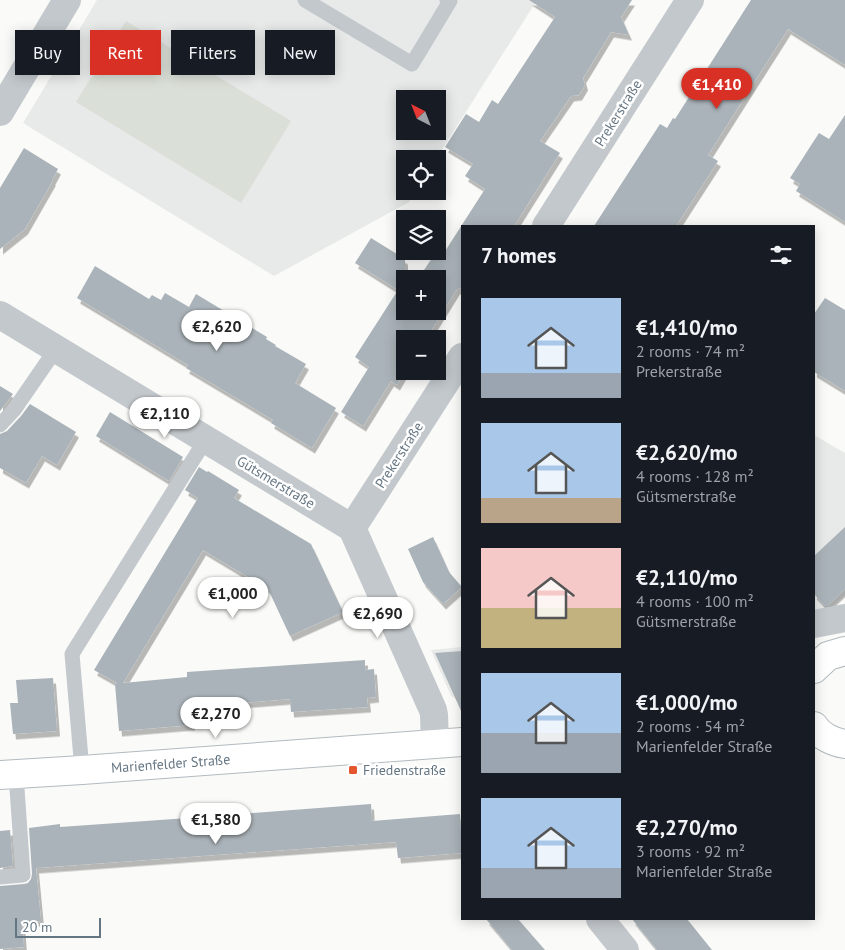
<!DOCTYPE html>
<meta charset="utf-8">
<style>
:root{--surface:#171b24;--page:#242831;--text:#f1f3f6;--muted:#9ea1a6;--accent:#d93025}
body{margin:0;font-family:"PT Sans",sans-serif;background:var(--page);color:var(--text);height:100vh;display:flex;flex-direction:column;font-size:19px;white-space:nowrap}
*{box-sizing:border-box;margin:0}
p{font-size:16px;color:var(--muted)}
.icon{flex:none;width:28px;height:28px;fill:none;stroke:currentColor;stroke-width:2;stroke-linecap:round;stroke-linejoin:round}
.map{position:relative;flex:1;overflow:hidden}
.sheet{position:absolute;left:461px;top:225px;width:354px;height:695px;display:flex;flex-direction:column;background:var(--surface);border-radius:0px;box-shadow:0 2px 12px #0003}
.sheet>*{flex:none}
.hud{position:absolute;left:15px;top:30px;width:371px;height:45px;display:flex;gap:10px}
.needle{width:32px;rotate:318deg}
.buttons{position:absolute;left:396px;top:90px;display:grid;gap:10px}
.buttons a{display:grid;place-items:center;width:50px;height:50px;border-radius:0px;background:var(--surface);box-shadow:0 2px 12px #0003;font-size:25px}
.scale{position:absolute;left:15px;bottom:12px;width:86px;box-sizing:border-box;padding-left:5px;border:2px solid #657683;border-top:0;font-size:14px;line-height:18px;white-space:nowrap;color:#657683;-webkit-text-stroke:4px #fff;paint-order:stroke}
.price{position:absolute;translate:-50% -42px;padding:0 11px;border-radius:18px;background:#fff;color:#222;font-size:16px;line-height:32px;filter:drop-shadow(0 1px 2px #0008)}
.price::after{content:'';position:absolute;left:50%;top:30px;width:15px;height:11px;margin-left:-8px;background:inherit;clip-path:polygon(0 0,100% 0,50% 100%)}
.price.on{background:var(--accent);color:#fff}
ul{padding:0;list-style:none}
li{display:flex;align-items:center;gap:15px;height:125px;padding:0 20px}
li span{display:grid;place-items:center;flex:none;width:140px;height:100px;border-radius:0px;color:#555}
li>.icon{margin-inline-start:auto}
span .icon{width:60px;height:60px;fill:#fffc;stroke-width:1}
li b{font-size:21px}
h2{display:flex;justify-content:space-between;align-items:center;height:60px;padding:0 20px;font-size:21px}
.pill{padding:0 18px;border-radius:0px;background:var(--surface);box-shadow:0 2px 12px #0003;font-size:18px;line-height:45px}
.pill.on{background:var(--accent);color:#fff}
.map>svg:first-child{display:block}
</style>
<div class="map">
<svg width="845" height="950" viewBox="0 0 845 950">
<defs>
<filter id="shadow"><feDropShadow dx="3" dy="5.5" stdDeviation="0" flood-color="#0004"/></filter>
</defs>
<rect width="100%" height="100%" fill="#fafaf8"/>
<!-- built -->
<path fill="#e8e9e9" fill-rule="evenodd" d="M97,0H537L436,159H405V191H415L409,202L274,276L23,123ZM405,99H438V131H405Z
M814,435L845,453V595L824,614L814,612Z
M462,647V702L451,696L431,650Z"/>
<!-- green -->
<path fill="#dadfd7" d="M126,21L291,121L241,203L76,102Z"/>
<!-- building -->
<path fill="#aab3b9" filter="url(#shadow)" d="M529,0H632L621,17L629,35L611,32L583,78L585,85L579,95L571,96L540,141L560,153L514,226H462V288L457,289L426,339H405V371L397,385L391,381L363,426L341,412L369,367L355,357L398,290L355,263L371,238L405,259V311H438V279H418L434,255L440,259L485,189L465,176L473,164L445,147L466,114L479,122L492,100L498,104L555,17Z
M751,0H845V65L788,29L708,155L718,161L676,226H594L660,124L667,128L673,118L675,119Z
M845,115V222L796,191L800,184L790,178L819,133L829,139Z
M24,148L58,169L52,180H53L25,229L0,249V188Z
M95,266L149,299L152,295L161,300L165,293L189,307L196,294L267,337L266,339L276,345L275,346L306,364L295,383L336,408L312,448L271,423L273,420L186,368L188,365L77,298Z
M825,298L845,310V391L814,372V314Z
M0,386L13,394L0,411Z
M30,404L76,432L57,465L42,456L26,483L0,468V434L7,431L21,416Z
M110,412L183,457L169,481L96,436Z
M199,467L207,472L208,471L239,490L234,498L311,544L343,612L290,636L268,589L203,550L123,683L187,677V672L365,660V670L374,669L376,697L367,698L368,707L291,712L290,699L190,707L192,725L119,731L115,684L117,683L94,670L198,498L185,490Z
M845,527V589L827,606H825L814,594V556Z
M433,537L449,572L462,587L443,604L423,582L408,549Z
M462,651V713L435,653Z
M53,678L57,731L13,734L10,703H18L16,680Z
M371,804L372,821L460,814L462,853L398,858L396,842L36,868L41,921L22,922L24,947L0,949V886L24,884L28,883L31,879L32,874L29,828L60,824V827L174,819Z
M10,830L13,866L0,868V831Z
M486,919H518L545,950H512Z
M632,919H687L712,950H657Z"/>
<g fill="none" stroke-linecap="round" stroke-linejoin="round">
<defs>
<g id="secondary">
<path d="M814,669L828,656L845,651"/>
<path d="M814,726C820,736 833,742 845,744"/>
<path id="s1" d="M0,775L82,770L462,742"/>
</g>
</defs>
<!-- secondary casing -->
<use href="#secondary" stroke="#b3babf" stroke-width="30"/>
<!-- lane -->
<path stroke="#c3c8cc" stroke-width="15" d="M305,0L412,64L450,1L447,0
M0,425L14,410L56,349
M82,770L72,654L206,439
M0,877L23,875L16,774"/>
<!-- street -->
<path stroke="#c3c8cc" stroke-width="28" d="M0,112L67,0
M546,226L690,0
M0,315L352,528L433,710L434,715L435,743
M352,528L462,357
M814,624L845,618
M600,919L625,950"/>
<!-- secondary -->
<use href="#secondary" stroke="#fff" stroke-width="28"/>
</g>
<!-- markers -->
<rect fill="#e4572e" stroke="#fff" stroke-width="2" x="348" y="765" width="10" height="10" rx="2.5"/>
<g text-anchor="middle" stroke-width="5" stroke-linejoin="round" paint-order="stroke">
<!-- street labels -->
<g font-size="14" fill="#657683" stroke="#fff">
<text transform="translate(618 113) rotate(-58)" y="5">Prekerstraße</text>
<text transform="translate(399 455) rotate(-57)" y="5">Prekerstraße</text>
<text transform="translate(276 482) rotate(31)" y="5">Gütsmerstraße</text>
<text dy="5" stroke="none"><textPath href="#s1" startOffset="171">Marienfelder Straße</textPath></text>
</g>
<!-- poi labels -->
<g font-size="14" fill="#657683" stroke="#fff" text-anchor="start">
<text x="363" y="775">Friedenstraße</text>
</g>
</g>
</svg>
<div class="buttons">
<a><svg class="needle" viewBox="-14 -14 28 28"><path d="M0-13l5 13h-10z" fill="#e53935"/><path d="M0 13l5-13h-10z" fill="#9ea1a6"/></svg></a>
<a><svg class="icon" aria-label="locate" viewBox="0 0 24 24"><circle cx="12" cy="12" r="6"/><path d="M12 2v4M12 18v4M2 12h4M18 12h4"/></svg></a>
<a><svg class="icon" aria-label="layers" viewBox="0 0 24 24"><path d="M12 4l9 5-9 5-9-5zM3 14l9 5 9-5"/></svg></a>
<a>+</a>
<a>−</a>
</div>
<div class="scale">20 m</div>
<b class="price on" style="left:717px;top:110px">€1,410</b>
<b class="price" style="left:217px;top:352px">€2,620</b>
<b class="price" style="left:165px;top:439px">€2,110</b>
<b class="price" style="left:233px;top:619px">€1,000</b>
<b class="price" style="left:378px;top:639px">€2,690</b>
<b class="price" style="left:216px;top:739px">€2,270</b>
<b class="price" style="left:216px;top:845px">€1,580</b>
<div class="hud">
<a class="pill">Buy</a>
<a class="pill on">Rent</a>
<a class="pill">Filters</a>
<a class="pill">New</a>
</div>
<section class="sheet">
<h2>7 homes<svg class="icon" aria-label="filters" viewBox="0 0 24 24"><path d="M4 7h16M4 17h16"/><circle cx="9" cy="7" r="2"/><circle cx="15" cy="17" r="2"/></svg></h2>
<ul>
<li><span style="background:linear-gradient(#a9c7e8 75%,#9aa5b1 0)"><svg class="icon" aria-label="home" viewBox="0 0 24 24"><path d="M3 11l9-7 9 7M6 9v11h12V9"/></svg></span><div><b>€1,410/mo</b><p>2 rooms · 74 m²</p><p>Prekerstraße</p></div></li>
<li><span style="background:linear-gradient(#a9c7e8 75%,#b9a48a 0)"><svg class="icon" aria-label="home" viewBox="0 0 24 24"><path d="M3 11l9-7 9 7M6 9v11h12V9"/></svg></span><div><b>€2,620/mo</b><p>4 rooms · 128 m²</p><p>Gütsmerstraße</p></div></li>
<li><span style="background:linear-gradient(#f6c9c9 60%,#c2b280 0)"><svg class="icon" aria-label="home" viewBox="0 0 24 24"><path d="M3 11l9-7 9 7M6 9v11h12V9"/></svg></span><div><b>€2,110/mo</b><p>4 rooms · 100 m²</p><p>Gütsmerstraße</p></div></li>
<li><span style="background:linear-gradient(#a9c7e8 60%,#9aa5b1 0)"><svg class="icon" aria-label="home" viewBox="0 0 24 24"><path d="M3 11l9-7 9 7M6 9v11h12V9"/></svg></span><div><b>€1,000/mo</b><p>2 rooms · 54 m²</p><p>Marienfelder Straße</p></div></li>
<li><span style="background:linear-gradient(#a9c7e8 70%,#9aa5b1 0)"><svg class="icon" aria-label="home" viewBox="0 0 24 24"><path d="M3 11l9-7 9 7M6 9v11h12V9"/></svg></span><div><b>€2,270/mo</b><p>3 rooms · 92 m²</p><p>Marienfelder Straße</p></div></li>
</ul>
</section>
</div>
